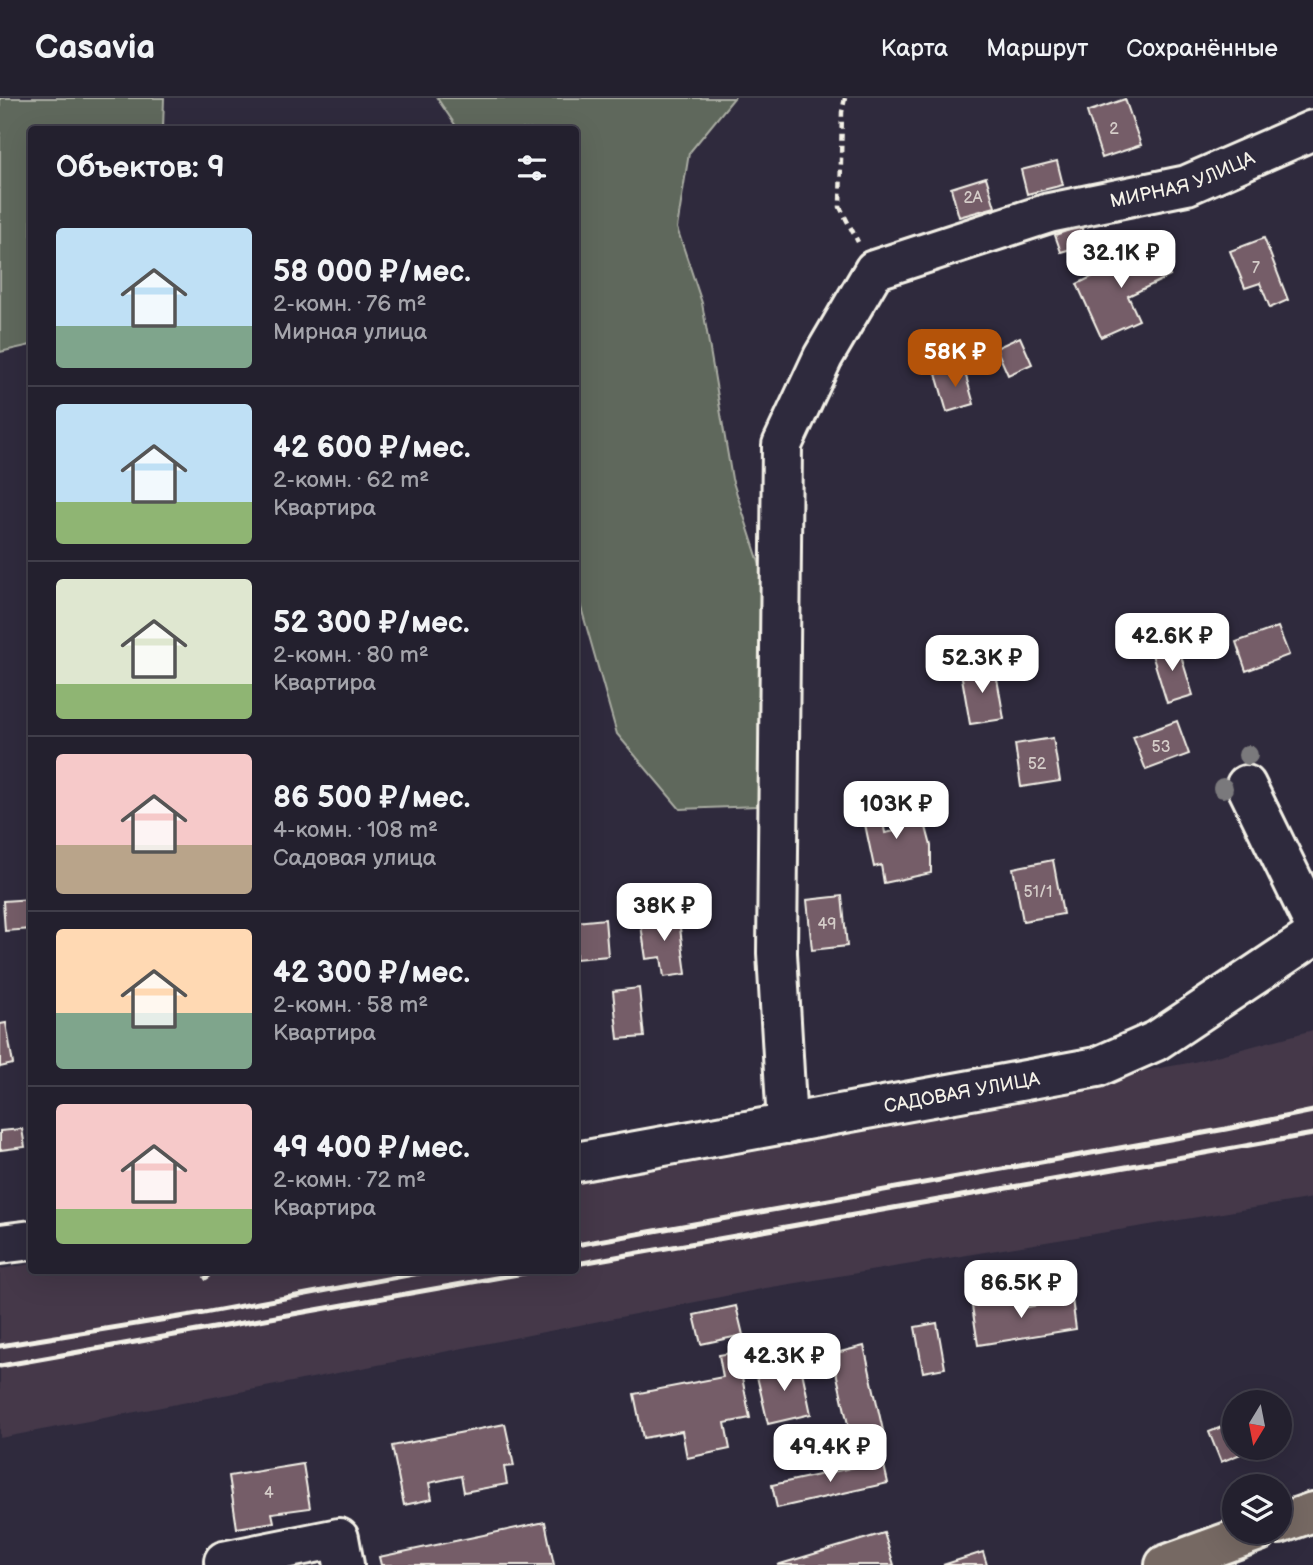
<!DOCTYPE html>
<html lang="ru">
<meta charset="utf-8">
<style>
:root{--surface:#23202e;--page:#2f2d3a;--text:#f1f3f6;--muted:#a3a3aa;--line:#403e4a;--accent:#b45309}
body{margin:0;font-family:"Balsamiq Sans",sans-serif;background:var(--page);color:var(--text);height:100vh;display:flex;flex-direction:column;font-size:26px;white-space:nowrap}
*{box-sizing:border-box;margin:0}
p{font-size:23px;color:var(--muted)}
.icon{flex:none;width:38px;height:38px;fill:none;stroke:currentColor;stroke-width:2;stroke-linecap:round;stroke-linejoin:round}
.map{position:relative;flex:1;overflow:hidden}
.drawer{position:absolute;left:28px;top:28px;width:551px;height:1148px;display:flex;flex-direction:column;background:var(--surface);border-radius:7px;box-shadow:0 7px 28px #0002,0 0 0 2px var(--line)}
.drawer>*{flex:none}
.needle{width:46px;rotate:190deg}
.buttons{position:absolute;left:1222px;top:1292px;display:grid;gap:14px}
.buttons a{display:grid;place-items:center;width:70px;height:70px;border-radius:50%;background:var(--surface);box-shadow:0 7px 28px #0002,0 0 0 2px var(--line);font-size:35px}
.price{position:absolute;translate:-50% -60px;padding:0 16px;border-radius:14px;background:#fff;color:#222;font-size:23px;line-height:46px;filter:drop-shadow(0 2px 4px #0008)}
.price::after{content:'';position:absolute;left:50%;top:42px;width:21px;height:16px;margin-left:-10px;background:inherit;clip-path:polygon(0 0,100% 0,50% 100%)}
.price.current{background:var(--accent);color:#fff}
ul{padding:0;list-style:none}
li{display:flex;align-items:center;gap:21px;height:175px;padding:0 28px}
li+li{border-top:2px solid var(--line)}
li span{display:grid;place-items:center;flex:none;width:196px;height:140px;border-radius:7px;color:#555}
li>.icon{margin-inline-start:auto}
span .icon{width:84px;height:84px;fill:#fffc;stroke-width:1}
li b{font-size:30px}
h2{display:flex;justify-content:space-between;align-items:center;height:84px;padding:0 28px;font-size:30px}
header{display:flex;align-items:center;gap:42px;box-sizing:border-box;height:98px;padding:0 35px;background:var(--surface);border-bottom:2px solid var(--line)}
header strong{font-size:33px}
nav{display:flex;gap:38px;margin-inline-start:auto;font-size:24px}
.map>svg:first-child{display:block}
</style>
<header>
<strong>Casavia</strong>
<nav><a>Карта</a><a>Маршрут</a><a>Сохранённые</a></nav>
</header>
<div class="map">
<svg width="1313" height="1467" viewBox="0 0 1313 1467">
<rect width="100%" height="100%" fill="#2f2a3d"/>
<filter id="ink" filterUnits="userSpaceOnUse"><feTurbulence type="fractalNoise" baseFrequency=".0143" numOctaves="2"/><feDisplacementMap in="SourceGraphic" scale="14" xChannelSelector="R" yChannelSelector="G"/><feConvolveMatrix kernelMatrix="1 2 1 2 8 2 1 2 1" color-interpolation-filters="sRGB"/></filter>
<g filter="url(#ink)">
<!-- built -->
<path fill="#44394a" d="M1313,932V1100L766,1190L312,1280L0,1340V1171L31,1166L32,1172H576V1074L1194,964Z"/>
<!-- green -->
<path fill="#5e675b" stroke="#a9aca2" stroke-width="2" d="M0,0H164L163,31L32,32L31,247L0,254Z
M437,0H734L689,55L677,130L702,205L732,381L765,483L767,620L757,708L680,711L617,636L580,506L576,500V32L458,31Z"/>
<!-- building -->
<path fill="#755d68" stroke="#f4f1e8" stroke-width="2" d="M1125,1L1141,47L1102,60L1087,14Z
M1057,63L1063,87L1027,96L1021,72Z
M986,79L995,109L959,119L951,90Z
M1081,128L1087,146L1061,154L1055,137Z
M1264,140L1288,202L1270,210L1260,185L1245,190L1230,153Z
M1155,148L1170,178L1128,198L1139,222L1101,239L1077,186Z
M1020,239L1032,266L1008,277L996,250Z
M963,268L974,306L947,314L936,276Z
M1278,529L1289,557L1246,573L1236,544Z
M1177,545L1193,597L1167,605L1151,553Z
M995,569L1004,621L970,626L961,574Z
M1177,623L1189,656L1146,672L1133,639Z
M1053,640L1060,683L1021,689L1015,646Z
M877,689L885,735L900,732L896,722L921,710L931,748V775L884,785L881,767L874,769L858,693Z
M1053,762L1063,816L1023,823L1013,770Z
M842,798L847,848L812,852L807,802Z
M32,801V831L5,833L3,803Z
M678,815L686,876L664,879L661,859L646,861L640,820Z
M605,821L608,858L576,861V824Z
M639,890L644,939L618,941L613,893Z
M6,925L13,966L0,969V926Z
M22,1031L25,1049L0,1052V1033Z
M1020,1200L1021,1210L1072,1201L1076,1231L978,1247L972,1208Z
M736,1208L743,1237L701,1246L694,1217Z
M937,1225L945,1270L923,1274L915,1229Z
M864,1248L884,1337L852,1344L832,1256Z
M737,1254L750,1320L725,1325L730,1351L687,1360L682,1333L643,1340L634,1296L723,1279L719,1257Z
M800,1264L811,1316L768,1326L756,1274Z
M1234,1324V1349H1258L1221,1364L1209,1334Z
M505,1326L514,1368L504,1369L507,1386L464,1394L461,1378L429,1385L432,1401L404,1407L392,1348Z
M883,1363L888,1385L777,1410L772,1387Z
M303,1366L310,1410L272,1415L274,1424L237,1430L229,1378Z
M545,1424L554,1467H381L379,1459Z
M884,1435L894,1467H777Z
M983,1454L987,1467H943Z"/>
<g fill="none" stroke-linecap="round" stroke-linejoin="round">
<defs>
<g id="minor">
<path d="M1246,687L1313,824"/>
<path id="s1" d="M787,1026L777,855L782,347L823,259L874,172L1049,115L1187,87L1313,32"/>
<path id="s2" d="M576,1064L1097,969L1156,943L1313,838"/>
<path d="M0,1146L32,1142"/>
<path d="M224,1463L339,1440L344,1467"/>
</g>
<path id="major" d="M1279,1426L1313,1414
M1165,1467L1259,1433"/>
</defs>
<!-- minor casing -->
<use href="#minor" stroke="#f4f1e8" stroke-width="44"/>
<!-- major casing -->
<use href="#major" stroke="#f4f1e8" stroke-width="44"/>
<!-- path -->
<path stroke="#f4f1e8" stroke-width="4.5" stroke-dasharray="7 5" stroke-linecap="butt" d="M845,0L842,14L840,109L858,144
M204,1181L218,1172"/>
<!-- minor -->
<use href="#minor" stroke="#2f2a3d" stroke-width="38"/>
<!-- major -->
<use href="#major" stroke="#766964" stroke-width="38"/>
<!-- rail -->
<path stroke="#f4f1e8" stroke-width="5" d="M576,1147L1226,1031L1313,1013
M576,1166L1313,1036
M0,1248L204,1215L435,1172
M0,1268L541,1172"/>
</g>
<!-- trees -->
<g fill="#7a797c">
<circle cx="1248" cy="657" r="10"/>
<circle cx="1223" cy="690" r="10"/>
</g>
</g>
<g text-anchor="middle" stroke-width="6" stroke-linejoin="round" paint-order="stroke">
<!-- number labels -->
<g font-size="16" fill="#d4ccc8">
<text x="1114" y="36">2</text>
<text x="973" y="105">2А</text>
<text x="1256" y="175">7</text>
<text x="1161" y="654">53</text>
<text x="1037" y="671">52</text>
<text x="1038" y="799">51/1</text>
<text x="827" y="831">49</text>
<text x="269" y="1400">4</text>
</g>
<!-- street labels -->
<g font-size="19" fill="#f4f1e8" stroke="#2f2a3d">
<text dy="7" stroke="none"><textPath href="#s1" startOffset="1199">МИРНАЯ УЛИЦА</textPath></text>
<text dy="7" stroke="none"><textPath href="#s2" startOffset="392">САДОВАЯ УЛИЦА</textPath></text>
</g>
</g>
</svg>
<div class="buttons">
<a><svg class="needle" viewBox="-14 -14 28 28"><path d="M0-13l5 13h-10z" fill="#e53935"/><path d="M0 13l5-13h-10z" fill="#a3a3aa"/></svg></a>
<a><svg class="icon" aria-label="layers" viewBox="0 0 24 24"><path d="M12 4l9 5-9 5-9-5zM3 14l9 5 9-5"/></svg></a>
</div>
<b class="price" style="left:1121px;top:192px">32.1K ₽</b>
<b class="price current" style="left:955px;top:291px">58K ₽</b>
<b class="price" style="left:1172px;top:575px">42.6K ₽</b>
<b class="price" style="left:982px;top:597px">52.3K ₽</b>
<b class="price" style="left:896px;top:743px">103K ₽</b>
<b class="price" style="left:664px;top:845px">38K ₽</b>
<b class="price" style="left:1021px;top:1222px">86.5K ₽</b>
<b class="price" style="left:784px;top:1295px">42.3K ₽</b>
<b class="price" style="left:830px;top:1386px">49.4K ₽</b>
<section class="drawer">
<h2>Объектов: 9<svg class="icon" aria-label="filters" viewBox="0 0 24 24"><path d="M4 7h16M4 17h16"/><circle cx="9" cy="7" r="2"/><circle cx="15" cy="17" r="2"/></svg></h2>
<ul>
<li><span style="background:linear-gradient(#bfe0f5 70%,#7fa58c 0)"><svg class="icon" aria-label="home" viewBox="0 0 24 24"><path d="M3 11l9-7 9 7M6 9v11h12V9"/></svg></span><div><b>58 000 ₽/мес.</b><p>2-комн. · 76 m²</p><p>Мирная улица</p></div></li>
<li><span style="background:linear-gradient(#bfe0f5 70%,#8fb573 0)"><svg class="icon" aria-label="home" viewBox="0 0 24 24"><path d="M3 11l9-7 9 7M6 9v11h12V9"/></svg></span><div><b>42 600 ₽/мес.</b><p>2-комн. · 62 m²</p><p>Квартира</p></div></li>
<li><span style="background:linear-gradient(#dfe7d0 75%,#8fb573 0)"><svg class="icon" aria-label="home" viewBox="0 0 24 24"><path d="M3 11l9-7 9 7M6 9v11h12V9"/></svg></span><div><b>52 300 ₽/мес.</b><p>2-комн. · 80 m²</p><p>Квартира</p></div></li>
<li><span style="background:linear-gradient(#f6c9c9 65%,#b9a48a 0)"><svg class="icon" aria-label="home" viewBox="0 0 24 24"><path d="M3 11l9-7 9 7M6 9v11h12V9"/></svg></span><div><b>86 500 ₽/мес.</b><p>4-комн. · 108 m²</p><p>Садовая улица</p></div></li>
<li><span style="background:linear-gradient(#ffd9b3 60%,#7fa58c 0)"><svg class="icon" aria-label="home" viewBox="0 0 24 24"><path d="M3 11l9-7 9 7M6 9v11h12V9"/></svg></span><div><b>42 300 ₽/мес.</b><p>2-комн. · 58 m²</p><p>Квартира</p></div></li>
<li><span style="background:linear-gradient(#f6c9c9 75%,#8fb573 0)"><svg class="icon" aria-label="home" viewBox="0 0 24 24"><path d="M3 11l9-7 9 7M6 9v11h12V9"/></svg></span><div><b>49 400 ₽/мес.</b><p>2-комн. · 72 m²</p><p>Квартира</p></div></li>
</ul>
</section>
</div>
